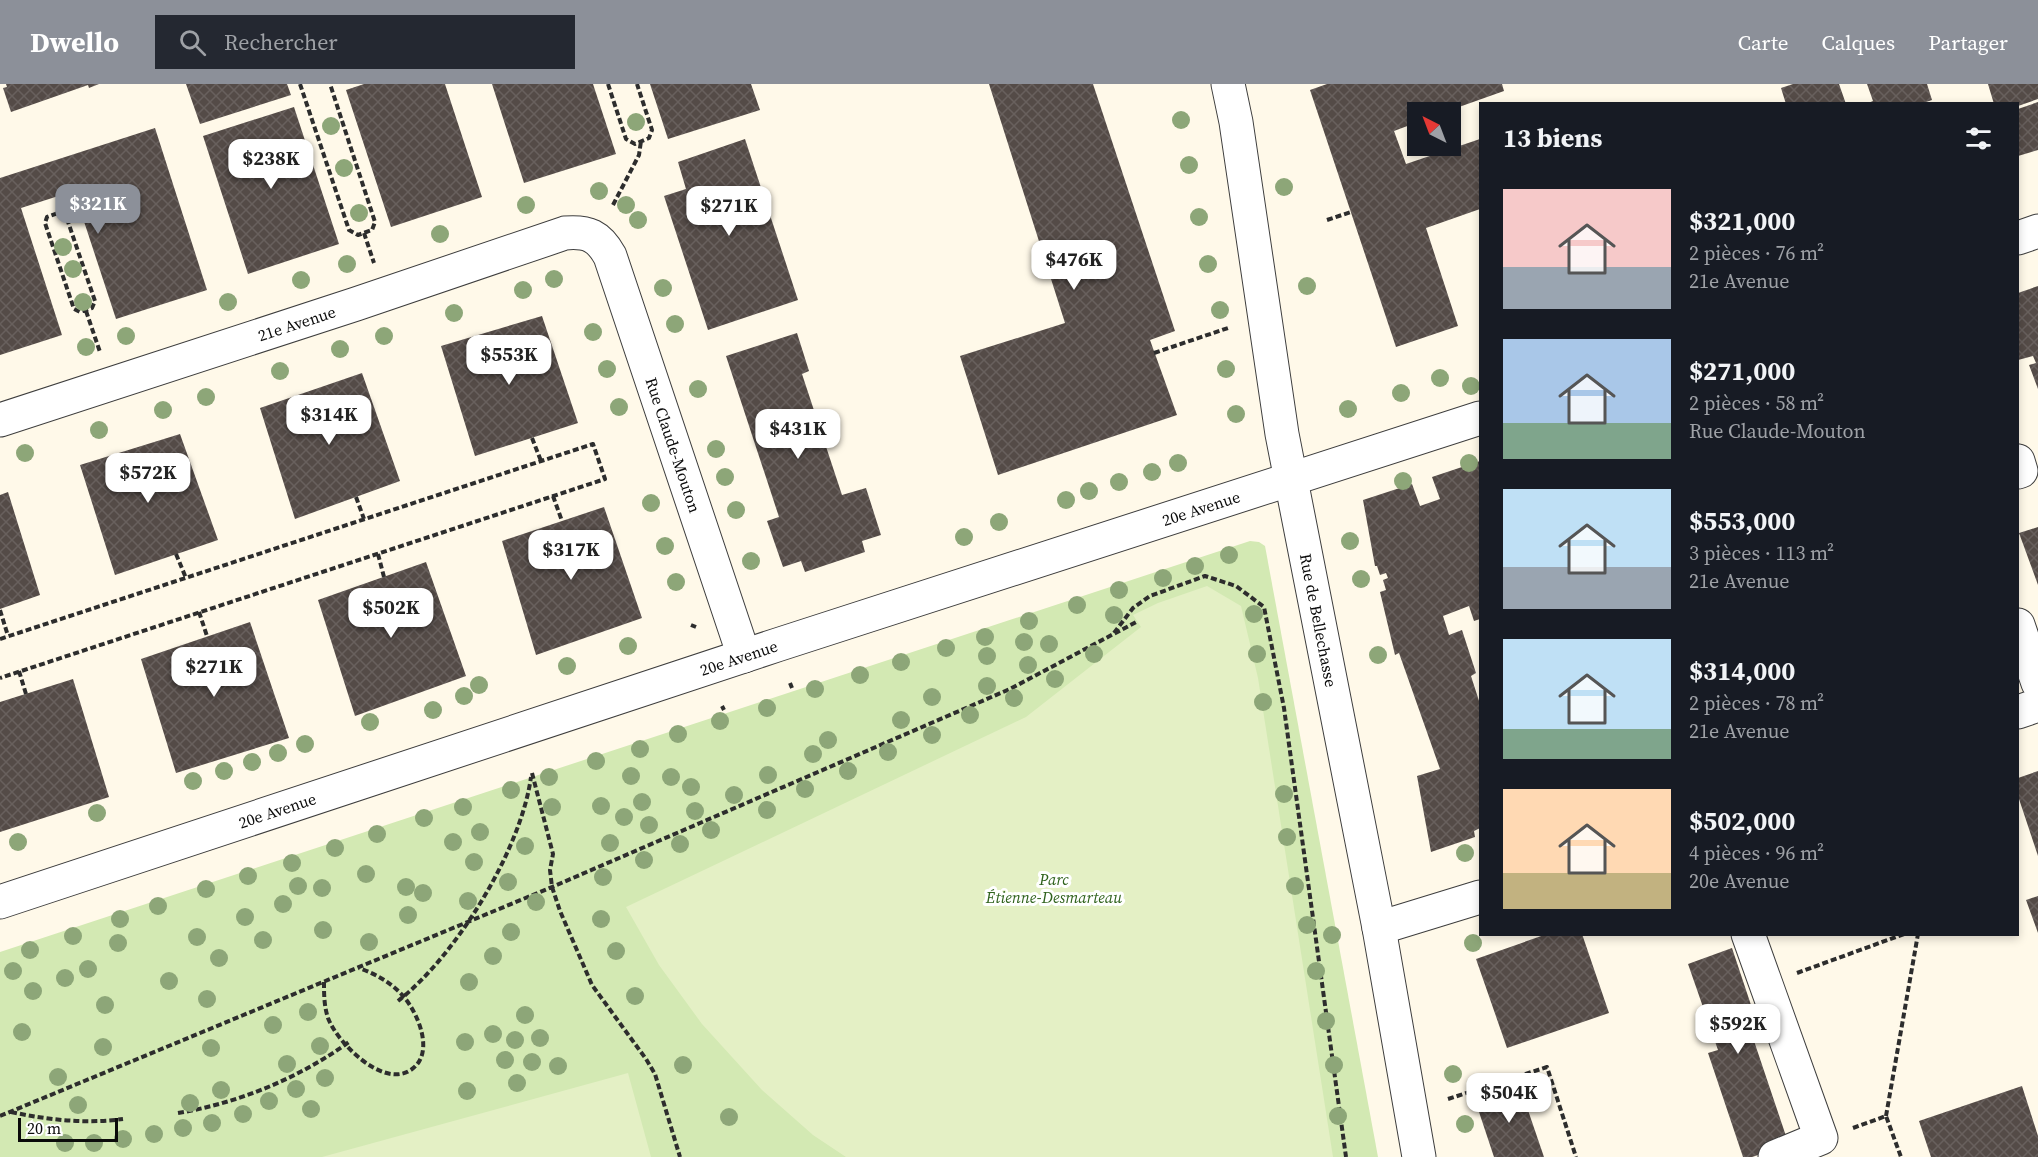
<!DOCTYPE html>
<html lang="fr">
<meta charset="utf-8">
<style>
:root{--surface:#171b24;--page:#242831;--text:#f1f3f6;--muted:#9ea1a6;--accent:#8c9099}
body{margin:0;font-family:"Source Serif 4",serif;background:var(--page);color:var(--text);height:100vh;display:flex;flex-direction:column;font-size:22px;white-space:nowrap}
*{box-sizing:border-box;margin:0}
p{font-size:20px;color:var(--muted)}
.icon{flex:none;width:33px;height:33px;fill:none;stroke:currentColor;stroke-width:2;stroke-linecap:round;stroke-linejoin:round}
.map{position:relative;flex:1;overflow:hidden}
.details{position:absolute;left:1479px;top:18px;width:540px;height:834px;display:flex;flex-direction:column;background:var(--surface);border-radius:0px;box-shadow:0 3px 9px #0003}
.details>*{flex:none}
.needle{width:39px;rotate:318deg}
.controls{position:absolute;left:1407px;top:18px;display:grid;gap:12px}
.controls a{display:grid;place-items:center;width:54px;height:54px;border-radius:0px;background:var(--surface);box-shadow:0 3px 9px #0003;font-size:30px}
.scale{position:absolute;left:18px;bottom:15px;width:100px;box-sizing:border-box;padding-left:6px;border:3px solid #0b0b0b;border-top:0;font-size:16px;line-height:21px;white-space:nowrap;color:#0b0b0b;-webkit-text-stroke:4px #fff;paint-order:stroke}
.price{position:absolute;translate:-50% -51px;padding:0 14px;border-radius:12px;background:#fff;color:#222;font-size:20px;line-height:39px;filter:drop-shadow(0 2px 3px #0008)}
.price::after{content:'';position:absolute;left:50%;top:36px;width:18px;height:14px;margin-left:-9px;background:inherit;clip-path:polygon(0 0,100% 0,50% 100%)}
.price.selected{background:var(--accent);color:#fff}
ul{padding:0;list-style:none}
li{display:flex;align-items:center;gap:18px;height:150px;padding:0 24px}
li span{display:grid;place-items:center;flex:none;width:168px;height:120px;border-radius:0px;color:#555}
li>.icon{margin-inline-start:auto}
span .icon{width:72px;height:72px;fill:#fffc;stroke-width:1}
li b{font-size:26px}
h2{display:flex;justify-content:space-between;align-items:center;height:72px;padding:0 24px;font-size:26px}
header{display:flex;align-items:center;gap:36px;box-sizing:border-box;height:84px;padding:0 30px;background:var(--accent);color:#fff}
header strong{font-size:28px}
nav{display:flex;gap:33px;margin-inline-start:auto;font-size:21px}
.search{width:420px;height:54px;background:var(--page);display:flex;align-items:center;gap:15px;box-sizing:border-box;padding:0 21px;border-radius:0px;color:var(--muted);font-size:22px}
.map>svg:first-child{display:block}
</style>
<header>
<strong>Dwello</strong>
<div class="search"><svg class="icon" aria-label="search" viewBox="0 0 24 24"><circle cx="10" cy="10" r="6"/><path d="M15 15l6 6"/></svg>Rechercher</div>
<nav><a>Carte</a><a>Calques</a><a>Partager</a></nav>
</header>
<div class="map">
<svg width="2038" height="1073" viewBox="0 0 2038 1073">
<defs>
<pattern id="building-cross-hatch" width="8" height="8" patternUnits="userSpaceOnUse" patternTransform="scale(1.5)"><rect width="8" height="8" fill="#544b47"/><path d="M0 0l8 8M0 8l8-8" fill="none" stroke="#68605d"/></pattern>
</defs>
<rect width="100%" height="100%" fill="#fff9e9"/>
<!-- park -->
<path fill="#d3e9b3" d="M1250,457L1259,458L1265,462L1378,1073H0V868Z"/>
<!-- pitch -->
<path fill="#e4f0c5" d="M1207,502L1241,522L1258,594L1333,1073H846L813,1051L762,1006L702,940L659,881L626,823L1026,633L1141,543L1133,531L1158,519Z
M628,989L651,1073H322Z"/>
<!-- building -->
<path fill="url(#building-cross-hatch)" d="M6,0H99L89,4L88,1L11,28L3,4L7,3Z
M186,0H287L291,11L200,40Z
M364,0H445L482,113L391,143L346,6Z
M492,0H593L616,70L524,99Z
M650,0H751L760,26L668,55Z
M989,0H1093L1175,247L1150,256L1177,331L998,391L960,272L1065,239Z
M1327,0H1502L1504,7L1445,28H1418V38L1394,47L1406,80L1480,55V125L1426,144L1458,242L1396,263L1310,6Z
M1793,0H1839L1846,20H1786L1781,4Z
M1867,0H1927L1932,16L1926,18L1927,20H1866L1873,17Z
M1988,0H2038V15L2018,22V20H1994Z
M2038,18V66L2018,72V25Z
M294,23L339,160L248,190L203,52Z
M155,44L207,206L116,235L74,107L21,124L62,251L0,271V94Z
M745,55L798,216L708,246L664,112L686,105L678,78Z
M2038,202V305L2029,281L2036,279L2033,272L2018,276V209Z
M542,232L578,339L475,372L441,262Z
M797,249L809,287L802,290L842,411L866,404L881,451L862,457L865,468L805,488L801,477L783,483L767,437L779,433L726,272Z
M362,289L400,397L295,435L260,324Z
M180,350L218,456L115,491L80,381Z
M1480,377V535L1474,537L1469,522L1443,532L1449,551L1462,546L1476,589L1471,592L1480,620V744L1474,747L1475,753L1431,768L1417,692L1440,685L1399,569L1395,571L1380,508L1386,506L1383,496L1388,494L1386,489L1380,491L1377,482H1375L1363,416L1412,400L1420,422L1440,415L1432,393Z
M8,408L40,511L0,525V411Z
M604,423L642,534L536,571L502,457Z
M2038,443V501L2019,449Z
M426,478L466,592L355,632L318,516Z
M250,538L289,654L176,689L141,575Z
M73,595L109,713L0,748V618Z
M2038,687V772L2018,712V694Z
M2038,812V849L2026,816Z
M1547,850H1582L1609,929L1507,964L1476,875Z
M1732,864L1761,951L1753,954L1789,1061L1752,1073H1743L1708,969L1718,966L1688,880Z
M1519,1000L1544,1073H1494L1475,1016Z
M2022,1002L2038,1052V1073H1931L1919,1037Z"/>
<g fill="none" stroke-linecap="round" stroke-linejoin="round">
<defs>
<g id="minor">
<path id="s1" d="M1228,0L1236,38L1282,350L1379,844L1419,1073"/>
<path d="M2018,154L2038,147"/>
<path id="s2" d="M0,336L356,220L565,149C588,147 599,152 610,172L744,572"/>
<path d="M2018,377L2021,387L2018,388"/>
<path d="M2018,541L2038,599"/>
<path d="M2018,628L2038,621"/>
<path id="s3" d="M0,818L777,561L1480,334"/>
<path d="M1379,844L1480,813"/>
<path d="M1748,850L1821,1054L1775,1073"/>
</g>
</defs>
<!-- minor casing -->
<use href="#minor" stroke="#3e3e3e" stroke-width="35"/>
<!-- path -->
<path stroke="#2d2d2d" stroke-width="4" stroke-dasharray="6 3" stroke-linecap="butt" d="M300,0L349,146L358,151L372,146L375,138L330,0
M608,0L626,55L635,60L649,54L652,46L637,0
M613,121L639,71L641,57
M61,128L66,132L95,217L92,224L80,228L74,225L45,139L47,133Z
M1327,136L1351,128
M364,149L374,179
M86,227L100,268
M1154,269L1228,244
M532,354L541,377
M553,412L562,437
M356,413L364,435
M176,470L186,494
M378,470L384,493
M0,526L8,552
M199,528L207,552
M691,541L696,543
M1114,549L1133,524L1150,512L1205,492L1236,502L1264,523L1284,624L1346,1073
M0,555L593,360L605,395L0,594
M19,587L26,610
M790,599L792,604
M722,622L724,626
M532,689L553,770L550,786L552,803L560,827L592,901L646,975L655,990L680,1073
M1797,889L1904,850
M324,898C324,910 324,922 328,934C337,958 381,1003 409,987C436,972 419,931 404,913C392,899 376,890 359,884
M398,917C456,872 521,766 531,693
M1448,1015L1547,983L1576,1073
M11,1028C49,1036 85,1040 123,1035
M178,1029C239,1019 299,994 349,958
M0,1032L552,803L1010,605L1138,537
M1886,1032L1918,850
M1853,1044L1886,1032L1901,1073"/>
<!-- minor -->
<use href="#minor" stroke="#fff" stroke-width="33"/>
</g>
<!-- trees -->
<g fill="#8da678">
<circle cx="1181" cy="36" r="9"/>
<circle cx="636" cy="38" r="9"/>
<circle cx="331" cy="42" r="9"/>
<circle cx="1189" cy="81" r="9"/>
<circle cx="344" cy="84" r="9"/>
<circle cx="1284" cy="103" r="9"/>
<circle cx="599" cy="107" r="9"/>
<circle cx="526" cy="121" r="9"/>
<circle cx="626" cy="121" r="9"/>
<circle cx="359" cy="129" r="9"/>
<circle cx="1199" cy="133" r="9"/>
<circle cx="638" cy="136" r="9"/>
<circle cx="440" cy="150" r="9"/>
<circle cx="63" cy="163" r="9"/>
<circle cx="347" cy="180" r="9"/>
<circle cx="1208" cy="180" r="9"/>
<circle cx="73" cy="185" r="9"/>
<circle cx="554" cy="195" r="9"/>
<circle cx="301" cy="196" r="9"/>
<circle cx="1307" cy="202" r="9"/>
<circle cx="663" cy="204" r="9"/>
<circle cx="523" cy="206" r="9"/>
<circle cx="83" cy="218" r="9"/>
<circle cx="228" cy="218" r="9"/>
<circle cx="1220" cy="226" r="9"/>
<circle cx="454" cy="229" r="9"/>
<circle cx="675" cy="240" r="9"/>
<circle cx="593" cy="248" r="9"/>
<circle cx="126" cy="252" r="9"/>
<circle cx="384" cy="252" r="9"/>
<circle cx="86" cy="263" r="9"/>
<circle cx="340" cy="265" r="9"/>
<circle cx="607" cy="285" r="9"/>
<circle cx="1226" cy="285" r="9"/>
<circle cx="280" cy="287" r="9"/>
<circle cx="1440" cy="294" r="9"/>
<circle cx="1471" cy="302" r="9"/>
<circle cx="698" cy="305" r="9"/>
<circle cx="1401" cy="309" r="9"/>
<circle cx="206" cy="313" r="9"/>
<circle cx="619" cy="323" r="9"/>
<circle cx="1348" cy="325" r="9"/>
<circle cx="163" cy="326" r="9"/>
<circle cx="1236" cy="330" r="9"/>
<circle cx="99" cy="346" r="9"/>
<circle cx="716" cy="365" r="9"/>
<circle cx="25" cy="369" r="9"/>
<circle cx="1178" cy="379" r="9"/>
<circle cx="1469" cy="379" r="9"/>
<circle cx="1152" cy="388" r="9"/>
<circle cx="725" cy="393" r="9"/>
<circle cx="1403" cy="397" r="9"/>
<circle cx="1119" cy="398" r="9"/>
<circle cx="1089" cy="407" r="9"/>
<circle cx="1066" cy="416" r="9"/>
<circle cx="651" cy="419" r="9"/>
<circle cx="736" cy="426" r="9"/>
<circle cx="999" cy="438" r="9"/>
<circle cx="964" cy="453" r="9"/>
<circle cx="1350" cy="457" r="9"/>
<circle cx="665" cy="462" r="9"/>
<circle cx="1229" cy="471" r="9"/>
<circle cx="751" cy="477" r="9"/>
<circle cx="1195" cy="482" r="9"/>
<circle cx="1163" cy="494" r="9"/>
<circle cx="1361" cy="495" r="9"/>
<circle cx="676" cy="498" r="9"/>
<circle cx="1119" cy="506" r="9"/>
<circle cx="1077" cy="521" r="9"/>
<circle cx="1254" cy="530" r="9"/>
<circle cx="1114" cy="531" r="9"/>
<circle cx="1029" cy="537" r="9"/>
<circle cx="985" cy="553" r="9"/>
<circle cx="1024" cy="558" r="9"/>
<circle cx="1049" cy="560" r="9"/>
<circle cx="628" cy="562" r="9"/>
<circle cx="946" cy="564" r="9"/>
<circle cx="1094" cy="570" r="9"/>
<circle cx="1257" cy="570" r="9"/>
<circle cx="1378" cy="571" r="9"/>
<circle cx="987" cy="572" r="9"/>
<circle cx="901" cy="578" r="9"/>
<circle cx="1028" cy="581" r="9"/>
<circle cx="567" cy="582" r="9"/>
<circle cx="860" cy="591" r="9"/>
<circle cx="1055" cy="595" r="9"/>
<circle cx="479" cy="601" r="9"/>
<circle cx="987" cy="602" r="9"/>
<circle cx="815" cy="605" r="9"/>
<circle cx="464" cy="612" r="9"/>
<circle cx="932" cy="613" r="9"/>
<circle cx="1014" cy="614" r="9"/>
<circle cx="1263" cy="618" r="9"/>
<circle cx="767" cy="624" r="9"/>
<circle cx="433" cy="626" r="9"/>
<circle cx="970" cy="631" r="9"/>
<circle cx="901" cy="636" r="9"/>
<circle cx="720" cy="637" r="9"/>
<circle cx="370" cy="638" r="9"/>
<circle cx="678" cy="650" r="9"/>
<circle cx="932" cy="651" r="9"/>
<circle cx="828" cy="656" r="9"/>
<circle cx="305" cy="660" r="9"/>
<circle cx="640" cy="665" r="9"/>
<circle cx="888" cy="668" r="9"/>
<circle cx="278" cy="669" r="9"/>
<circle cx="813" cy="670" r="9"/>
<circle cx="596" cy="677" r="9"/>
<circle cx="252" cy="678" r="9"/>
<circle cx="224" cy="687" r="9"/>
<circle cx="848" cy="687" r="9"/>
<circle cx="768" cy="691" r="9"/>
<circle cx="631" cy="692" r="9"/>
<circle cx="549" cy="693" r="9"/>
<circle cx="671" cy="693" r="9"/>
<circle cx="193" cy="697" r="9"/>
<circle cx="691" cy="703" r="9"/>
<circle cx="805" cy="705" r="9"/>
<circle cx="511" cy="706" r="9"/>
<circle cx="1284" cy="710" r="9"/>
<circle cx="734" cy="711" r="9"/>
<circle cx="642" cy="718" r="9"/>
<circle cx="601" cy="722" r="9"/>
<circle cx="463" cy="723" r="9"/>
<circle cx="552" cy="723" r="9"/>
<circle cx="767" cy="726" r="9"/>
<circle cx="695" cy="727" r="9"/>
<circle cx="97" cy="729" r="9"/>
<circle cx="624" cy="733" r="9"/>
<circle cx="424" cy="734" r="9"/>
<circle cx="649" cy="741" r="9"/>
<circle cx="711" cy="746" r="9"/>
<circle cx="480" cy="748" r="9"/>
<circle cx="377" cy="750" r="9"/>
<circle cx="1287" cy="753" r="9"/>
<circle cx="18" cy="758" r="9"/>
<circle cx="453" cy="758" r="9"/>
<circle cx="610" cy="759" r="9"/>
<circle cx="680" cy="760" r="9"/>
<circle cx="525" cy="762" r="9"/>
<circle cx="335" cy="764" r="9"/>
<circle cx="1465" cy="769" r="9"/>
<circle cx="644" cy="776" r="9"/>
<circle cx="474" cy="778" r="9"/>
<circle cx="292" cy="779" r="9"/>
<circle cx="366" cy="790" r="9"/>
<circle cx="248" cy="792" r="9"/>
<circle cx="603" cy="793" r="9"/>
<circle cx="508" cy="798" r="9"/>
<circle cx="298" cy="802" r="9"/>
<circle cx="1295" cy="802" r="9"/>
<circle cx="406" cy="803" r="9"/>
<circle cx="322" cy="804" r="9"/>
<circle cx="206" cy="805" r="9"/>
<circle cx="423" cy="809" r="9"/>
<circle cx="468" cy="817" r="9"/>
<circle cx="536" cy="818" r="9"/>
<circle cx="283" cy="820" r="9"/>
<circle cx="158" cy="822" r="9"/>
<circle cx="408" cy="831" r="9"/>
<circle cx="245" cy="833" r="9"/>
<circle cx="120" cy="835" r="9"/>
<circle cx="601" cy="835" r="9"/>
<circle cx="1307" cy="841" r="9"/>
<circle cx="323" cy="846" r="9"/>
<circle cx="511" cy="848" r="9"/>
<circle cx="1332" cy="851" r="9"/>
<circle cx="73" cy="852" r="9"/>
<circle cx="197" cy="853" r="9"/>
<circle cx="263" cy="856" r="9"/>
<circle cx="369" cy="858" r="9"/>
<circle cx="118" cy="859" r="9"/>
<circle cx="1473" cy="859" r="9"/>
<circle cx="30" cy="866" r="9"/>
<circle cx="616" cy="867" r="9"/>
<circle cx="493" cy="872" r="9"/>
<circle cx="219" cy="874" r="9"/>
<circle cx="88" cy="885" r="9"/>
<circle cx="13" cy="887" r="9"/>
<circle cx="1316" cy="887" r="9"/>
<circle cx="65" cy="894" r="9"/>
<circle cx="169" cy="897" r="9"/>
<circle cx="469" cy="898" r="9"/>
<circle cx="33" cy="907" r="9"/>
<circle cx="635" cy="912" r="9"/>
<circle cx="207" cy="915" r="9"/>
<circle cx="105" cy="921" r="9"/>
<circle cx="308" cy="928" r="9"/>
<circle cx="525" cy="931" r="9"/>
<circle cx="1326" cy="937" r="9"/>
<circle cx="273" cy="941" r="9"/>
<circle cx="22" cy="948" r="9"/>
<circle cx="493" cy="950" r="9"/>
<circle cx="540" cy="954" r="9"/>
<circle cx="515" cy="956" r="9"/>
<circle cx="465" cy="958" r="9"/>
<circle cx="320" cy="962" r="9"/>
<circle cx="103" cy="963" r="9"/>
<circle cx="211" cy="964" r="9"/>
<circle cx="505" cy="976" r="9"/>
<circle cx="532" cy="978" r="9"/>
<circle cx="287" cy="980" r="9"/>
<circle cx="683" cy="981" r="9"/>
<circle cx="1334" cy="981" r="9"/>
<circle cx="558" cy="982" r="9"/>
<circle cx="1453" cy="990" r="9"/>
<circle cx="58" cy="993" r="9"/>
<circle cx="325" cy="994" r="9"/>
<circle cx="517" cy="999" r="9"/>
<circle cx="296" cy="1005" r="9"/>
<circle cx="221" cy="1006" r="9"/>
<circle cx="467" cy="1007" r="9"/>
<circle cx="269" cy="1017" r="9"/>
<circle cx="190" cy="1019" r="9"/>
<circle cx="78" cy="1021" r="9"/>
<circle cx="311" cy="1025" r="9"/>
<circle cx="243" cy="1030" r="9"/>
<circle cx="1338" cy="1032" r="9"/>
<circle cx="729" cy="1033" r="9"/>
<circle cx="212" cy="1039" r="9"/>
<circle cx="1465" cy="1040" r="9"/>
<circle cx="183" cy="1044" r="9"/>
<circle cx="154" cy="1050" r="9"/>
<circle cx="123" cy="1055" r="9"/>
<circle cx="65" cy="1059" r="9"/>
<circle cx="94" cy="1059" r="9"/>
</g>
<g text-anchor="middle" stroke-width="6" stroke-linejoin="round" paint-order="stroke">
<!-- street labels -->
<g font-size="16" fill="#0b0b0b" stroke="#fff">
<text dy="6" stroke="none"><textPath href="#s2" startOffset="312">21e Avenue</textPath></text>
<text dy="6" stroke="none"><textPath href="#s2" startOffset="849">Rue Claude-Mouton</textPath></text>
<text dy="6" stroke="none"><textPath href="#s3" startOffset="1264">20e Avenue</textPath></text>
<text dy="6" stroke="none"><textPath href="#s1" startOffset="544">Rue de Bellechasse</textPath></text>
<text dy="6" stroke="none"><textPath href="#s3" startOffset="778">20e Avenue</textPath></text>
<text dy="6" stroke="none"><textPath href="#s3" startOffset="292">20e Avenue</textPath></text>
</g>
<!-- park labels -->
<g font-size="16" font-style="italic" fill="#2f621c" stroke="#fff">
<text x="1054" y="801">Parc<tspan x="1054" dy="18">Étienne-Desmarteau</tspan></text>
</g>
</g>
</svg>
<div class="controls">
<a><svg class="needle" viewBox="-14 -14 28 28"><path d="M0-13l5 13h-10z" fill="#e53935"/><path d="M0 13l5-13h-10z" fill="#9ea1a6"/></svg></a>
</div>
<div class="scale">20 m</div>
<b class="price" style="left:271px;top:106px">$238K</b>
<b class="price selected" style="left:98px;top:151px">$321K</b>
<b class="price" style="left:729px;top:153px">$271K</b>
<b class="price" style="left:1074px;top:207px">$476K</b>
<b class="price" style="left:509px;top:302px">$553K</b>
<b class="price" style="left:329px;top:362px">$314K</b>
<b class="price" style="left:798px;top:376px">$431K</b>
<b class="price" style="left:148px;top:420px">$572K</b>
<b class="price" style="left:571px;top:497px">$317K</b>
<b class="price" style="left:391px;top:555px">$502K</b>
<b class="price" style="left:214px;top:614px">$271K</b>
<b class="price" style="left:1738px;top:971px">$592K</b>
<b class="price" style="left:1509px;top:1040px">$504K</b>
<section class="details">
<h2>13 biens<svg class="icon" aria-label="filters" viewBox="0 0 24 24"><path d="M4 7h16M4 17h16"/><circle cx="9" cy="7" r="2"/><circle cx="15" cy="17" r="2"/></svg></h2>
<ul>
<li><span style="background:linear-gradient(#f6c9c9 65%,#9aa5b1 0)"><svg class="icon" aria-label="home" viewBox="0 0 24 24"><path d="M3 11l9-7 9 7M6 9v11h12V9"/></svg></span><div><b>$321,000</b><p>2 pièces · 76 m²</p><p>21e Avenue</p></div></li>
<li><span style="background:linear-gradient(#a9c7e8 70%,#7fa58c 0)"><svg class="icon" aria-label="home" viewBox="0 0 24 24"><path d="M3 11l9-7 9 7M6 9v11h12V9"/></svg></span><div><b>$271,000</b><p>2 pièces · 58 m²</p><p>Rue Claude-Mouton</p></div></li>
<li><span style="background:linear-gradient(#bfe0f5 65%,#9aa5b1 0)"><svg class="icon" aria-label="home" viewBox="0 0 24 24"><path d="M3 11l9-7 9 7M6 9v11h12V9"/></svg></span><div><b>$553,000</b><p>3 pièces · 113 m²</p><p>21e Avenue</p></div></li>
<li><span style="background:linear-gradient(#bfe0f5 75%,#7fa58c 0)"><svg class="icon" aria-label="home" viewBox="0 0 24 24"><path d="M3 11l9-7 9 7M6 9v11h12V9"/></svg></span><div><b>$314,000</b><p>2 pièces · 78 m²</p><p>21e Avenue</p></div></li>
<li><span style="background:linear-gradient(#ffd9b3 70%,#c2b280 0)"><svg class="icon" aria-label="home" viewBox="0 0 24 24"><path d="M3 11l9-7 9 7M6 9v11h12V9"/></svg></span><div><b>$502,000</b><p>4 pièces · 96 m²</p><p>20e Avenue</p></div></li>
</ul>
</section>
</div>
